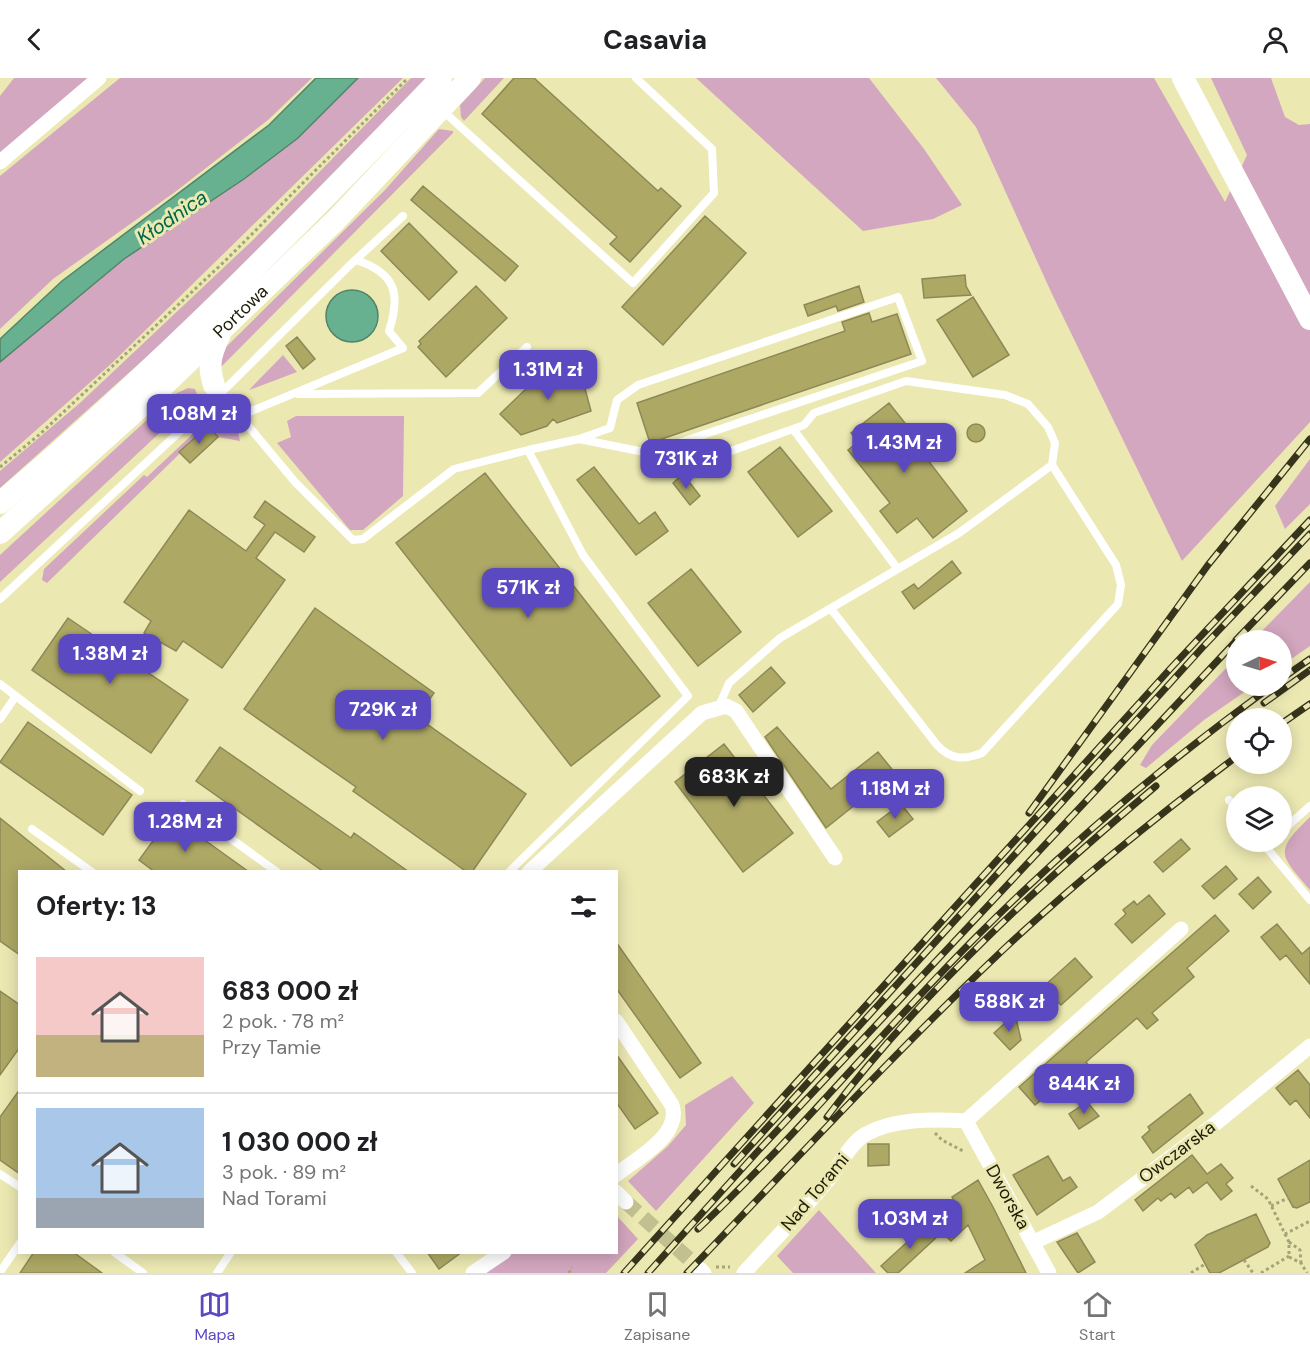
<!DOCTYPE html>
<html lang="pl">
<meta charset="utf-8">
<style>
:root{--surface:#fff;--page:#f6f6f6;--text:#202124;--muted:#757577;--line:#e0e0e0;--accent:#5b49c1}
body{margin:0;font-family:"DM Sans",sans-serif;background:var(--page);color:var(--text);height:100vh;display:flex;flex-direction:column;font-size:22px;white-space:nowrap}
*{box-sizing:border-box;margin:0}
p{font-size:20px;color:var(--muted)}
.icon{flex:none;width:33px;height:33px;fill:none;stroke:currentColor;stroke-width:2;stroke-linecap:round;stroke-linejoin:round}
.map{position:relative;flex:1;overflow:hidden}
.drawer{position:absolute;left:18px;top:792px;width:600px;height:384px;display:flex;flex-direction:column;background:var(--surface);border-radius:0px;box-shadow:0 3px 15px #0003}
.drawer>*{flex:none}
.needle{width:39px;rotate:85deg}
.controls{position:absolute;left:1226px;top:552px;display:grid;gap:12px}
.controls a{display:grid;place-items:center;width:66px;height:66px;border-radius:50%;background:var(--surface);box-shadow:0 3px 15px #0003;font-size:30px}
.price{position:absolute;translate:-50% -51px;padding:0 14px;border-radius:12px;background:var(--accent);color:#fff;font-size:20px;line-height:39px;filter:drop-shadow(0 2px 3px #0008)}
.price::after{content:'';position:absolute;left:50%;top:36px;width:18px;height:14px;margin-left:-9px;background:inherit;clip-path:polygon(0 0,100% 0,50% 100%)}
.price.current{background:#222;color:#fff}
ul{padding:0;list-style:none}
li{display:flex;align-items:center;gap:18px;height:150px;padding:0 18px}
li+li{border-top:2px solid var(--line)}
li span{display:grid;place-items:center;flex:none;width:168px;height:120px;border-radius:0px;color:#555}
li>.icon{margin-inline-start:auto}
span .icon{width:72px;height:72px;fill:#fffc;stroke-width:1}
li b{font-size:26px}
h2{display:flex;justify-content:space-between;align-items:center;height:72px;padding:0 18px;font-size:26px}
header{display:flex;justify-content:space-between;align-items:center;height:78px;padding:0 18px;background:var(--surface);font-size:27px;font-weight:700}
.tabs{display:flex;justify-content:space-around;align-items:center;height:84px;border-top:2px solid var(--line);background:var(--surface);font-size:16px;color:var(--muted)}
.tabs a{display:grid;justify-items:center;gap:3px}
.tabs .current{color:var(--accent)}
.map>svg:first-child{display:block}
</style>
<header><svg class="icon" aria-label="back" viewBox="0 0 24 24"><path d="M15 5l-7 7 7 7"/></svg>Casavia<svg class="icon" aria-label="person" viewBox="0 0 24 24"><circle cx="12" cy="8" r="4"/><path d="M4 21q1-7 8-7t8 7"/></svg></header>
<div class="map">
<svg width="1310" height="1195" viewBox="0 0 1310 1195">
<rect width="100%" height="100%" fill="#ebe8b2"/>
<!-- green -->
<path fill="#d3a7bf" d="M14,0H90L0,77V18Z
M120,0H312L268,42L175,114L53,201L0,251V98Z
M358,0H403L112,285L0,384V284L124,181L244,101L298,60Z
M411,0H430L179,250L0,410V393L81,324L254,161Z
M485,0H504L464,43L461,39L460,27Z
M696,0H869L924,71L962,127L933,141L863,153Z
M936,0H1154L1225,124L1247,77L1211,0H1271L1285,39L1299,47L1310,46V344L1182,483L1052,216L976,49Z
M439,51L453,53V55L218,292L226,269L385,112Z
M283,277L297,294L249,312Z
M188,310L195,311L198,319L0,504V477L175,316Z
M218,333H224L236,344L240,363L218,359L208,348L47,505L42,502L44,491L144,397L147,399L196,353L194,351L207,338Z
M296,338H404L403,418L363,452H350L277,365L291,359L287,343Z
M1310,381V426L1285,451L1275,428Z
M1310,504V568L1281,588V562H1253Z
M1236,580V608H1253L1204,642L1146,690L1140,687L1152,667Z
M1310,739V812C1279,776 1274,774 1310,739Z
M732,998L754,1025L656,1133L628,1103L668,1068L686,1047L685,1027Z
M819,1132L876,1195H793L777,1178Z
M617,1138L638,1161L606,1195H473L504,1175L616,1174Z"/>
<!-- water -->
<path fill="#67b191" stroke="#518568" stroke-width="1.5" d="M316,0H358L298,60L244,101L124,181L0,284V261L62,203L269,47Z
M326 238a26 26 0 1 1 52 0a26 26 0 1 1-52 0Z"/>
<!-- building -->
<path fill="#aea865" stroke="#8d8956" stroke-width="1.5" d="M514,0H534L658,113L661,110L681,128L630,184L610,166L617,159L482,36Z
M423,108L518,188L505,203L411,122Z
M705,138L746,175L663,267L622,229Z
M409,145L457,194L429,222L381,173Z
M965,197L966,208L971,217L924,220L922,201Z
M476,208L507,240L446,299L418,269L421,266L419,263Z
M859,208L864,224L838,233L836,228L808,238L804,227Z
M973,219L1009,277L973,299L937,242Z
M869,235L872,244L897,236L911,276L650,365L637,325L845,253L842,244Z
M297,259L315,281L303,291L286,268Z
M556,282L584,307L591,333L557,345L553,341L547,348L521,357L500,336Z
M889,325L924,369L920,372L967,433L933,460L917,440L897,455L880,433L890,425L848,372L858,364L851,355Z
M967 355a9 9 0 1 1 18 0a9 9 0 1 1-18 0Z
M208,348L218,359L190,385L179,374Z
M780,369L832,433L798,459L748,394Z
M594,389L639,446L655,434L668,453L636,477L577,402Z
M485,395L660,618L571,688L396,465Z
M683,396L700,418L690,427L673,405Z
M265,423L315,459L304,474L275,454L256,480L285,502L222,590L183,563L176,573L144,555L151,543L124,524L189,432L246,473L265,447L254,439Z
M952,483L961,495L914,531L902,514L914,506L918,511Z
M691,491L741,554L698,588L648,525Z
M315,530L434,615L417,639L526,716L472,794H467L353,713L356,709L244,631Z
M68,540L188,622L151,675L32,592Z
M771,589L785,605L753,634L739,617Z
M28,644L132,717L103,757L0,684Z
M777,649L831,711L878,674L895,695L826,750L765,659Z
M724,666L793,755L743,794L675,704Z
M220,669L351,760L354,755L409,794H324L196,703Z
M901,726L913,741L889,759L877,744Z
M171,738L195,755L249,794H155L139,782Z
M0,740L67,794H20V877L0,863Z
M1181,761L1190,771L1163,794L1154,784Z
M1226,788L1237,801L1214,821L1202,808Z
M1258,799L1271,814L1253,831L1239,816Z
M1149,817L1165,836L1132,865L1115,846L1126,836L1123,832L1134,823L1137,827Z
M1215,837L1229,853L1187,890L1194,899L1152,935L1158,942L1147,951L1137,940L1086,984L1089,988L1066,1009L1063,1005L1035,1027L1019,1009Z
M1277,846L1302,876L1310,869V906L1286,877L1280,882L1261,859Z
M616,864L701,985L680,1000L616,910Z
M1075,880L1092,899L1061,927L1043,909Z
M0,913L20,927V969L0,997Z
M1015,936L1021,962L1010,972L994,955Z
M616,976L658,1035L635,1051L616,1024Z
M1298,992L1310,1007V1040L1296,1022L1290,1027L1276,1010Z
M20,1011V1096L0,1082V1039Z
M1190,1016L1203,1035L1153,1075L1142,1059L1150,1052L1148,1049Z
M1087,1024L1099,1038L1079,1051L1069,1036Z
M868,1066H889V1087L868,1088Z
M1192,1077L1207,1096L1221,1086L1233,1100L1226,1106L1232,1113L1221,1122L1207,1104L1193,1115L1189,1109L1175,1120L1171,1115L1161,1123L1158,1120L1143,1133L1135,1122Z
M1048,1078L1063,1103L1070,1099L1077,1109L1037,1137L1013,1097Z
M1310,1082V1124L1297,1130L1293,1129L1278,1101Z
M978,1102L993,1129L1026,1195H965L985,1182L968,1147L951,1163L940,1152L961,1135L952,1119Z
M1256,1136L1270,1165L1268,1169L1219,1195H1210L1195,1167L1207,1157Z
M928,1145L939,1157L898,1195H888L881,1188Z
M1077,1155L1095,1184L1078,1195L1057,1164Z
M34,1174H73L102,1195H20Z
M427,1174H462L439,1191Z"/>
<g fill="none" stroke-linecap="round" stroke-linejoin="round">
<!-- street-tunnel -->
<path stroke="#c2bf90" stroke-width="15" stroke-dasharray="15 8" stroke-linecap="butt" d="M626,1124L700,1191"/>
<!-- path -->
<path stroke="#a5a378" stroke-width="3" stroke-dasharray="3 3" stroke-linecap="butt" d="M0,389L40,356L225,183L408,0
M935,1055L942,1062L965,1074
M1251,1108L1268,1121L1285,1156L1310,1143
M1271,1128L1288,1120
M1285,1156L1289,1164V1179L1301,1185L1307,1195
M1289,1164L1300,1172L1301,1185
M1244,1182L1253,1195
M716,1189H730
M569,1195L572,1189
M1191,1195L1205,1186
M1261,1195L1289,1178"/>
<!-- lane -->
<path stroke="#fff" stroke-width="8" d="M442,32L633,205L714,115L712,71L636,0
M215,308L295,404L353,462L363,461L454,391L528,372L583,477L688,618L509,794
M298,316L478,315L527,269
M242,337L403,270L389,253C401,216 396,195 356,182
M528,372L579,361L649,375L922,283L898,219L638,307L617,322L610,350L579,361
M692,387L793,351
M897,490L793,351L804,347L814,335L906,303L1005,317L1028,326L1048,349L1055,365L1052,387
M0,521L221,315L350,187L403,138
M0,606L140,713
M719,628L729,605L780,560L959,455L1052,387L1116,487L1121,507L1118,526L982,675C964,682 951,682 937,667L831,531
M0,641L16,618
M1229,722L1236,730
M183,726L277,794
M32,751L92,794
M1281,754L1310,728
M1262,764L1310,822
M0,1096L20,1109
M114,1174L143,1195
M396,1174L412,1195
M0,1194L20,1165
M217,1195L231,1174"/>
<!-- street -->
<path stroke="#fff" stroke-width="15" d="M0,84L99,0
M529,794L702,635L726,628L736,633L835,780
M616,943L672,1027C682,1057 637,1080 616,1097
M966,1043L1181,851
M966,1043L1049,1195
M616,1114L626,1124
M1034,1164L1098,1134L1215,1046L1310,968
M700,1191L704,1195
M473,1195L504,1174
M744,1195C772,1164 802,1134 828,1102C840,1088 849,1066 866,1056C895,1040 934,1041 966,1043"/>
<!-- primary -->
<g stroke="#fff" stroke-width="22">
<path d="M1183,0L1310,241"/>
<path d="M214,307C207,286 211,275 220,256"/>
<path d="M0,425C156,293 299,147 441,0"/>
<path id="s1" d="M0,455L160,311L336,142L470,0"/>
</g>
<defs>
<path id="rail" d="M1236,562L1310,485
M1281,601L1310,581
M1264,625L1310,592
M1281,646L1310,626
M1029,735L1208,487L1310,361
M827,1039C920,916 1038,807 1156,708
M734,1086L1202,570L1310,456
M698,1151C797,1058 882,953 978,857C1069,766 1168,683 1272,608
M624,1195L1170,591L1310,442
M648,1195L758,1073L1236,563
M687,1195C792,1086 895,974 1005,870C1078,802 1156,739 1236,679"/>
</defs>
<!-- rail casing -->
<use href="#rail" stroke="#37341c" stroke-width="7"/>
<!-- rail -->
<use href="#rail" stroke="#ebe8b2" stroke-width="4.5" stroke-dasharray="14" stroke-linecap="butt"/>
</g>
<g text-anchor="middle" stroke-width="6" stroke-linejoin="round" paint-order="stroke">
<!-- street labels -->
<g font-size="18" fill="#1f1d08" stroke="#ebe8b2">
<text dy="6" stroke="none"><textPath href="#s1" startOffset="327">Portowa</textPath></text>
<text transform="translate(1177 1074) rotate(-37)" y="6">Owczarska</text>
<text transform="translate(815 1114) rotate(-50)" y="6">Nad Torami</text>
<text transform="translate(1008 1119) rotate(61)" y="6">Dworska</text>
</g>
<!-- water labels -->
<g font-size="20" font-style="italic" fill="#006648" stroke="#ebe8b2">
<text transform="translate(172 139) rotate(-34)" y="7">Kłodnica</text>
</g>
</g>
</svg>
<div class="controls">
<a><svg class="needle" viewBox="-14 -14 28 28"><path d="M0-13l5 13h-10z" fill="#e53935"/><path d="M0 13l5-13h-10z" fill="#757577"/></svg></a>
<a><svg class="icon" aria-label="locate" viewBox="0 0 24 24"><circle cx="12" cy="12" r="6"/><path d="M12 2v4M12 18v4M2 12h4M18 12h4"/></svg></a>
<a><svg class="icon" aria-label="layers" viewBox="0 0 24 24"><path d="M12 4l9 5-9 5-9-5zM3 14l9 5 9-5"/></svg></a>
</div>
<b class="price" style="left:548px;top:323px">1.31M zł</b>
<b class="price" style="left:199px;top:367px">1.08M zł</b>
<b class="price" style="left:904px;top:396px">1.43M zł</b>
<b class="price" style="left:686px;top:412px">731K zł</b>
<b class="price" style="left:528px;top:541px">571K zł</b>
<b class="price" style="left:110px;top:607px">1.38M zł</b>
<b class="price" style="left:383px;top:663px">729K zł</b>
<b class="price current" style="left:734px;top:730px">683K zł</b>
<b class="price" style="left:895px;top:742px">1.18M zł</b>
<b class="price" style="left:185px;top:775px">1.28M zł</b>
<b class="price" style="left:1009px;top:955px">588K zł</b>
<b class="price" style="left:1084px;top:1037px">844K zł</b>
<b class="price" style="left:910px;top:1172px">1.03M zł</b>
<section class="drawer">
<h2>Oferty: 13<svg class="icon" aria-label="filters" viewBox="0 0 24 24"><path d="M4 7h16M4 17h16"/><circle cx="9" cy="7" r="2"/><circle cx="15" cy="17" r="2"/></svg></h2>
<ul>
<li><span style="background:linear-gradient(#f6c9c9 65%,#c2b280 0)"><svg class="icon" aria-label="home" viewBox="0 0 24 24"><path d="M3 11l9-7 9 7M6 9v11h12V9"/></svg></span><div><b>683 000 zł</b><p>2 pok. · 78 m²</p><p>Przy Tamie</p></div></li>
<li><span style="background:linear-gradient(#a9c7e8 75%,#9aa5b1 0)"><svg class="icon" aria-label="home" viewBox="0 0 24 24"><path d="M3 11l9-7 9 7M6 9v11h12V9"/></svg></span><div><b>1 030 000 zł</b><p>3 pok. · 89 m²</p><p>Nad Torami</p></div></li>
</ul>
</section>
</div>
<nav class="tabs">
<a class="current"><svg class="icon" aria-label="map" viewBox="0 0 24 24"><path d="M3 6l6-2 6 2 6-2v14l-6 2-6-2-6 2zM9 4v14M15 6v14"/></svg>Mapa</a>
<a><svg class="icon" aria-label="saved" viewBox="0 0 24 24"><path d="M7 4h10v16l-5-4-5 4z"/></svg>Zapisane</a>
<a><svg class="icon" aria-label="home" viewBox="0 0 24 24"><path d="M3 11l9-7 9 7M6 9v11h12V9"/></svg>Start</a>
</nav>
